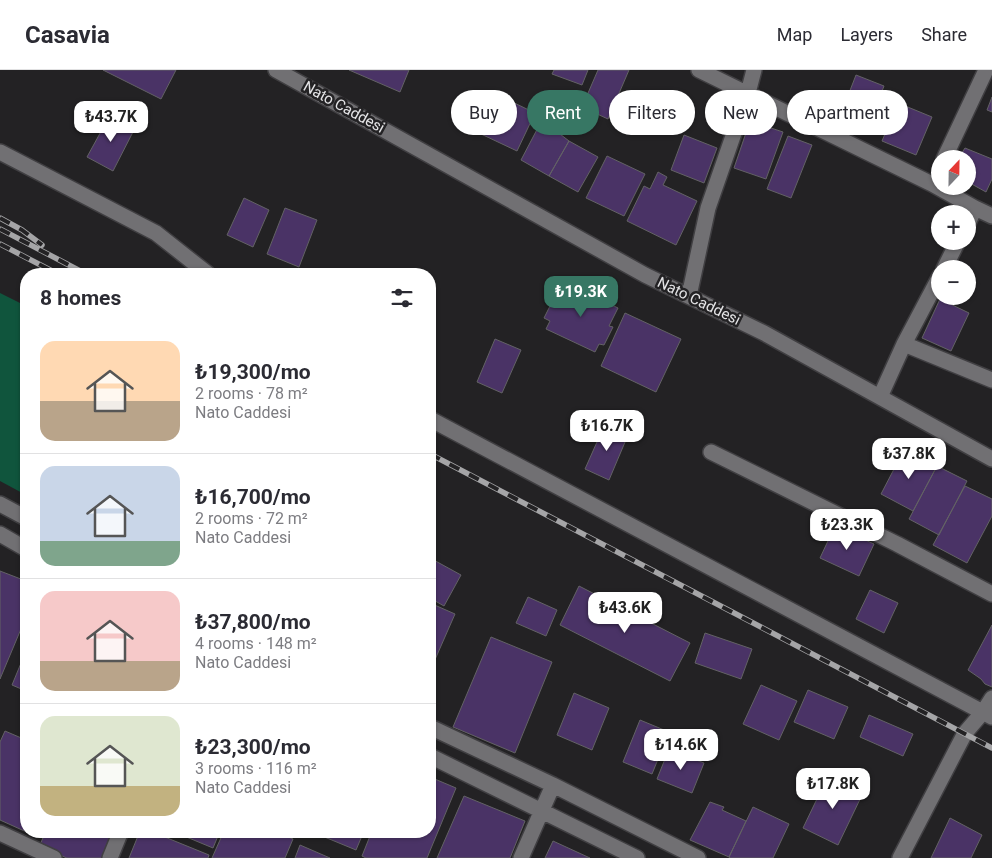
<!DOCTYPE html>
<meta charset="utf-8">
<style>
:root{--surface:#fff;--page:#f2f2f3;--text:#2b2b33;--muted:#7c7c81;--line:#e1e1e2;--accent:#377764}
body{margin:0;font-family:Roboto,sans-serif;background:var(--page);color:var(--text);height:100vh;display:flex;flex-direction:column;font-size:19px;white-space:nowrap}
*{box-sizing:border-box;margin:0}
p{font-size:16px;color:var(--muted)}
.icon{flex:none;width:28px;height:28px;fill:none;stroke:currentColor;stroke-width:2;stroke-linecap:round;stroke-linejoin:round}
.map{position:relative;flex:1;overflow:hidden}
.drawer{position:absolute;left:20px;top:198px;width:416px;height:570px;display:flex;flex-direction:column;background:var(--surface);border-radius:20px;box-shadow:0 1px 4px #0004}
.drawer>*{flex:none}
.banner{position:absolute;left:451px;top:20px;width:465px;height:45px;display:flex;gap:10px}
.needle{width:32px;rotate:22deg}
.controls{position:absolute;left:931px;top:80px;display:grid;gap:10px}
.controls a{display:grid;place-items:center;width:45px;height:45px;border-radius:50%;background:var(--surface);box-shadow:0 1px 4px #0004;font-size:25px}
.price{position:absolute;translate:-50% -42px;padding:0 11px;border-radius:10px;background:#fff;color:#222;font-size:16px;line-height:32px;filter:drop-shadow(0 1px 2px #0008)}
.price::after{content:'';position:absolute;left:50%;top:30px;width:15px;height:11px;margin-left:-8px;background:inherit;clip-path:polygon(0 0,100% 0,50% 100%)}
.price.current{background:var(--accent);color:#fff}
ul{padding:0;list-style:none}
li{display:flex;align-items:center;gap:15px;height:125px;padding:0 20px}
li+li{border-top:1px solid var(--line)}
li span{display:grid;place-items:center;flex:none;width:140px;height:100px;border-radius:15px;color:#555}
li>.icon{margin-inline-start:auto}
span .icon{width:60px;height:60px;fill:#fffc;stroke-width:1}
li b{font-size:21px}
h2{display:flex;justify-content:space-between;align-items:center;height:60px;padding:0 20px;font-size:21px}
.chip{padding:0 18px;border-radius:22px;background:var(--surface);box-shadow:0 1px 4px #0004;font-size:18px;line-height:45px}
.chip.current{background:var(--accent);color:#fff}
header{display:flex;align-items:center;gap:30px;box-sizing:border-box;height:70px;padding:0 25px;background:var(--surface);border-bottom:1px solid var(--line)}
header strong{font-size:24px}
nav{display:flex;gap:28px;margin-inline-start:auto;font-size:18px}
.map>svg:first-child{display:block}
</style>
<header>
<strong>Casavia</strong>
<nav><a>Map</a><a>Layers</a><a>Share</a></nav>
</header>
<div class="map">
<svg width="992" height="788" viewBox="0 0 992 788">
<rect width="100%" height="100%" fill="#232224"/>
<!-- green -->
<path fill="#10553d" d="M0,223L26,236V425L0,411Z"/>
<!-- building -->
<path fill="#4a3366" stroke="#636265" d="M103,0H176L161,29Z
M349,0H409L400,22Z
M554,0H588L582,15L552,4Z
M598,0H629L608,49L582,37Z
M856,5L884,16L867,60L839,49Z
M500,26L535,43L517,81L481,64Z
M992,27V42L987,40Z
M898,33L932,47L916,85L882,71Z
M110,45L135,58L113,101L87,87Z
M542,50L569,71L549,106L521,90Z
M750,51L783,62L766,109L734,98Z
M684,65L717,78L704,113L671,100Z
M788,66L812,75L791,128L767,119Z
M569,71L598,87L578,122L549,106Z
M965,78L992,89V109L986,122L968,112V89H958Z
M607,86L645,104L624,146L586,128Z
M658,102L667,107L663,115L697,131L676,175L627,151L644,116L650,119Z
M244,128L269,140L253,177L227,165Z
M285,138L317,150L299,197L267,184Z
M567,213L618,238L609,256L613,257L604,275L599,274L595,282L546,259L550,251L544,248L554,228L559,231Z
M940,229L969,243L951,281L922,268Z
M625,243L681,269L656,322L601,296Z
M495,269L521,280L502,323L477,312Z
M605,354L628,365L609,410L585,399Z
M905,378L937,396L913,441L881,424Z
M937,396L967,411L939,465L909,449Z
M965,416L992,429V446L967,493L933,475Z
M835,456L874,474L859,506L820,488Z
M430,488L461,505L444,536L430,528Z
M0,501L26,511V547L0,609Z
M579,516L690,573L670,611L560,555Z
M870,520L898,533L884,563L856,549Z
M528,527L557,540L546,566L516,553Z
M430,533L455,544L430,601Z
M992,555V617L985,614L981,609L968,600Z
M705,563L752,579L741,609L695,593Z
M491,567L552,592L515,683L453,657Z
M26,581V621L12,615Z
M761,615L797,631L779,670L743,654Z
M808,620L848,637L834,669L794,652Z
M574,623L609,638L592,680L557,665Z
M869,645L913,664L903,686L860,667Z
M640,650L669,662L652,704L623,692Z
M5,661L26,670V761H32L31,764L0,750V672Z
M669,679L704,693L692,723L657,709Z
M828,706L863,723L838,775L803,758Z
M430,707L456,718L427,788H366L362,786L372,761H430Z
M464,726L525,751L510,788H437Z
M710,732L724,737L722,740L746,751L729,787L690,770Z
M753,737L789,754L773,788H730L729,787Z
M950,748L982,765L971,788H931Z
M46,761H114L103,788H67L39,777Z
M140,761H150L209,785L208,788H129Z
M172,761H220L213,778Z
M224,761H275L293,769L285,788H212Z
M310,761H364L356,780Z
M553,771L590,788H545Z
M300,775L330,788H295Z"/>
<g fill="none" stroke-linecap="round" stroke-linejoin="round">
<defs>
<path id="minor" d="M276,0L645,205L764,263L992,389
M699,0L932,114L975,138L992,146
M0,82L156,163L208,204
M944,89L986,0
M968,153L975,138
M944,199L958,171
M689,226L708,138L748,23L754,0
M904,274L992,310
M880,327L904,274L940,206
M430,349L992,647
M711,382L897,474L992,524
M0,434L26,448
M0,464L26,479
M430,657L553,715L698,788
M430,686L637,788
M0,763L54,788
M110,788L121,761
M521,788L553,715
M900,788L965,663L983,642L992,628"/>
</defs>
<!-- minor casing -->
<use href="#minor" stroke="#403f42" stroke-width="18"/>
<!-- minor -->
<use href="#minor" stroke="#717073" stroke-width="15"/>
<defs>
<path id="rail" d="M0,148L22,160L42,175
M0,159L86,204
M0,174L58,204
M430,384L992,678"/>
</defs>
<!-- rail casing -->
<use href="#rail" stroke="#a5a5a7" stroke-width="5.5"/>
<!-- rail -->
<use href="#rail" stroke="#232224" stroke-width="4" stroke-dasharray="11" stroke-linecap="butt"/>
</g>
<g text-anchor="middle" stroke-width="5" stroke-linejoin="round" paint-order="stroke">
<!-- street labels -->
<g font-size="15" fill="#e5e5e7" stroke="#232224">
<text transform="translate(344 37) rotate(29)" y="5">Nato Caddesi</text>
<text transform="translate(699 231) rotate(26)" y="5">Nato Caddesi</text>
</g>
</g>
</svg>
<div class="controls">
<a><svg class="needle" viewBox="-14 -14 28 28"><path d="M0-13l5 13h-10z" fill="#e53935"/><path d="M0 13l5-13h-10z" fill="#7c7c81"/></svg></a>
<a>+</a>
<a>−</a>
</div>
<b class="price" style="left:111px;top:73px">₺43.7K</b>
<b class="price current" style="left:581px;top:248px">₺19.3K</b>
<b class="price" style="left:607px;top:382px">₺16.7K</b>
<b class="price" style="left:909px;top:410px">₺37.8K</b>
<b class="price" style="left:847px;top:481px">₺23.3K</b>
<b class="price" style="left:625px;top:564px">₺43.6K</b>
<b class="price" style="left:681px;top:701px">₺14.6K</b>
<b class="price" style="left:833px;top:740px">₺17.8K</b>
<div class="banner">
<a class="chip">Buy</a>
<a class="chip current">Rent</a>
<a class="chip">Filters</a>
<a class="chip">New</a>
<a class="chip">Apartment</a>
</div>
<section class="drawer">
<h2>8 homes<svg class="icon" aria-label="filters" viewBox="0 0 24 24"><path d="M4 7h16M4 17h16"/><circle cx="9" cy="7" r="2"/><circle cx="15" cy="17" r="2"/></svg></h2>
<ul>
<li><span style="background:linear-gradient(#ffd9b3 60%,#b9a48a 0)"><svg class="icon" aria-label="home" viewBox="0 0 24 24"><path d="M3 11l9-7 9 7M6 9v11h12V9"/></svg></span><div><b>₺19,300/mo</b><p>2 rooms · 78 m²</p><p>Nato Caddesi</p></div></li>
<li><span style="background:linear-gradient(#c9d6e8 75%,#7fa58c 0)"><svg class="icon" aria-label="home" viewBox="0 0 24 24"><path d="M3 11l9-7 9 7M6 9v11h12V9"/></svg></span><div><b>₺16,700/mo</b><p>2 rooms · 72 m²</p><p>Nato Caddesi</p></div></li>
<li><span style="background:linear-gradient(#f6c9c9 70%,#b9a48a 0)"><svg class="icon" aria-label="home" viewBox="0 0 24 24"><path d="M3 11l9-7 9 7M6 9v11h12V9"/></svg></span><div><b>₺37,800/mo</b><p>4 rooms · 148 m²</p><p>Nato Caddesi</p></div></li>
<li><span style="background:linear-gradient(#dfe7d0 70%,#c2b280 0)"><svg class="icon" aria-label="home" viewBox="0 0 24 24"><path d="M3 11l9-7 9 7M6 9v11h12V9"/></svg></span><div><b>₺23,300/mo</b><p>3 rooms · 116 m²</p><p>Nato Caddesi</p></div></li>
</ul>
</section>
</div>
